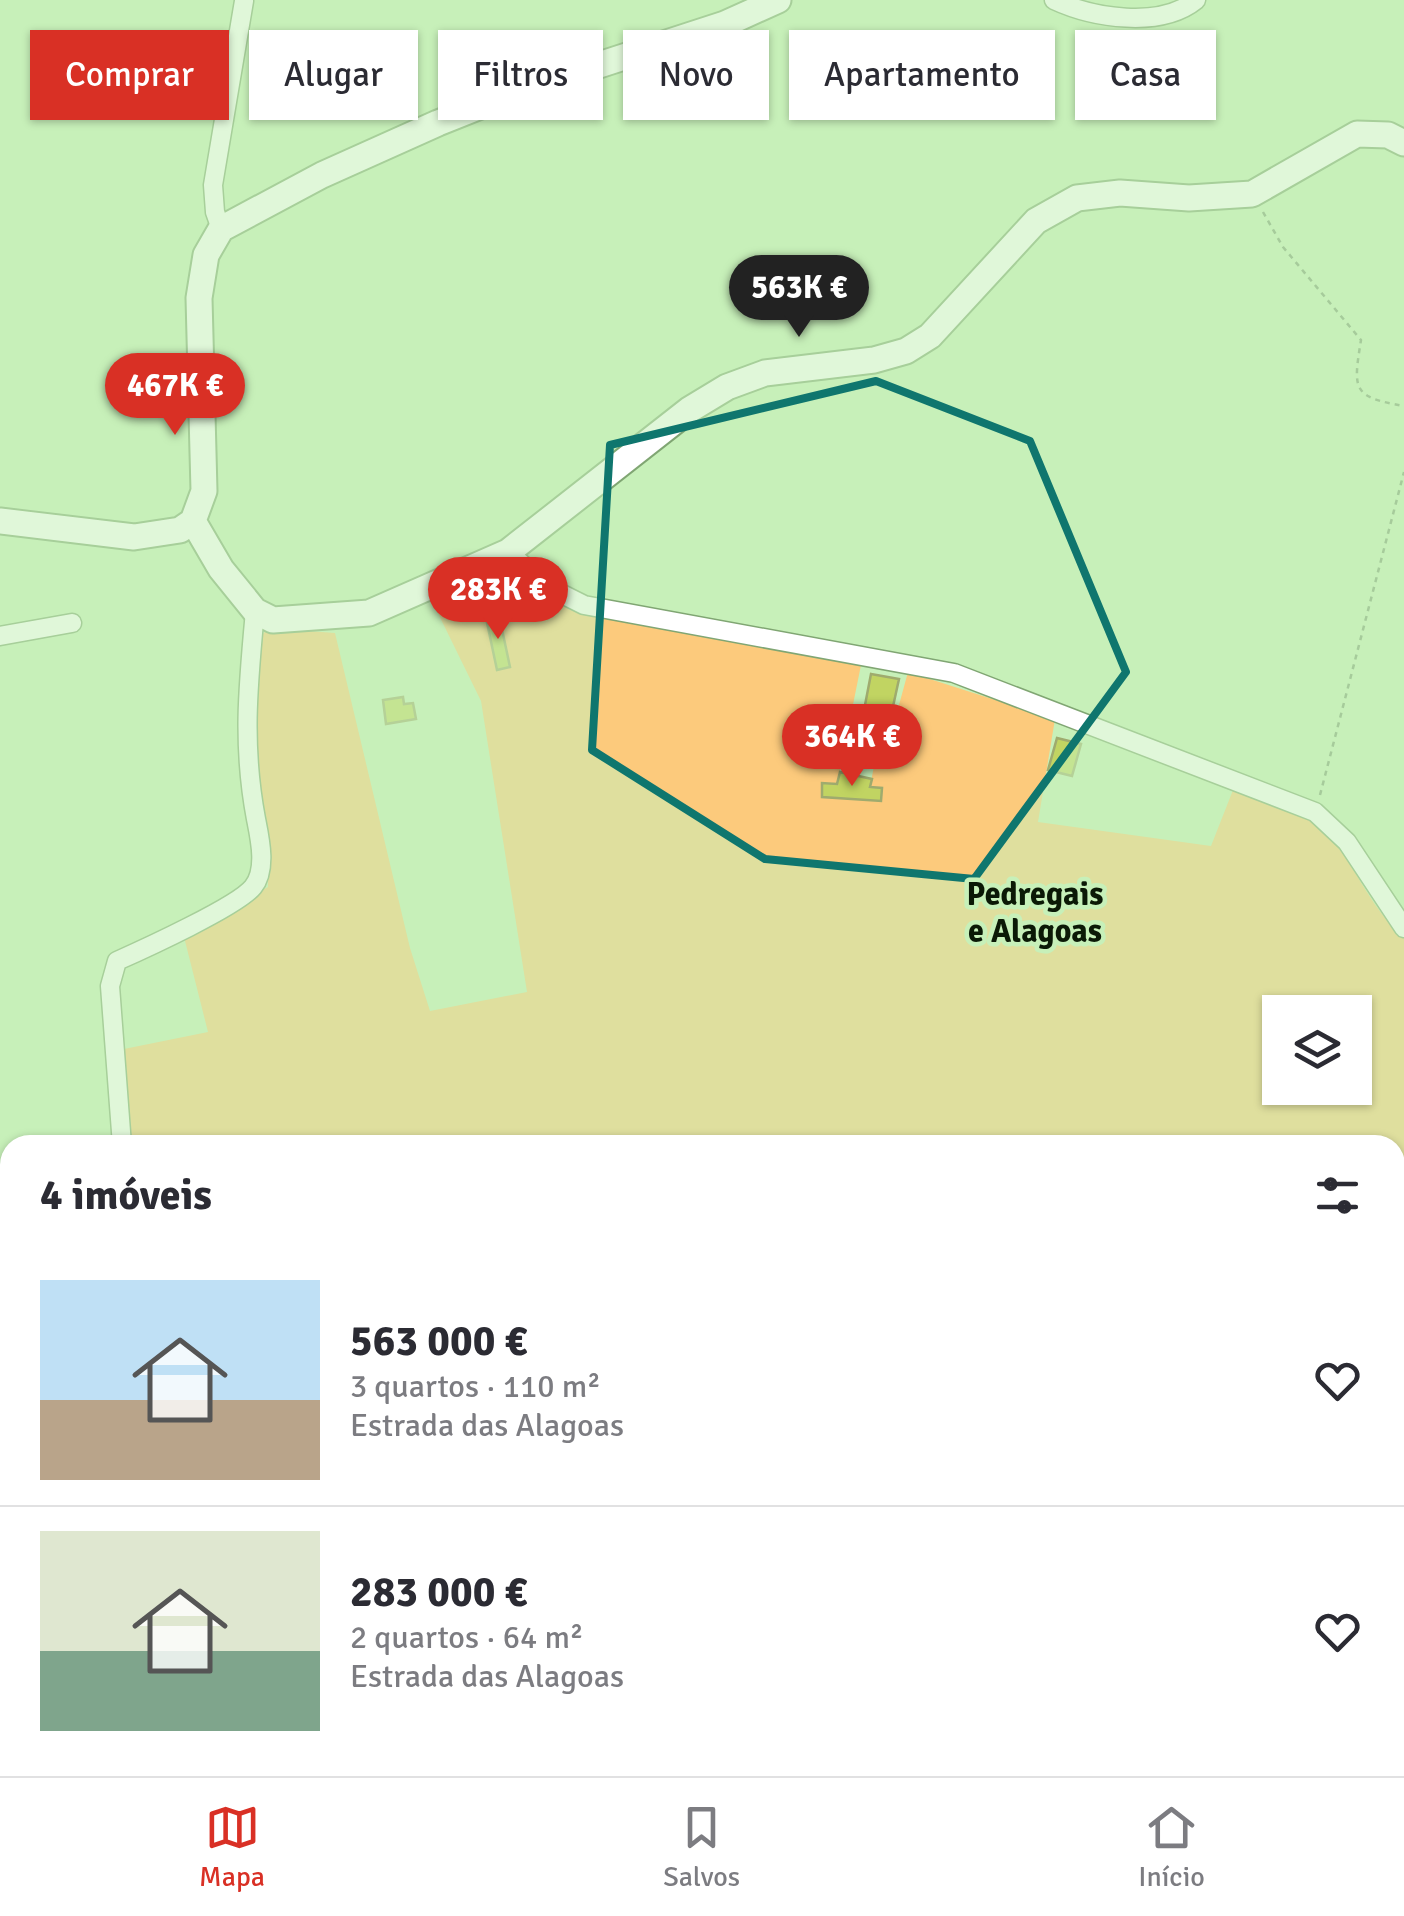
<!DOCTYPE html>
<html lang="pt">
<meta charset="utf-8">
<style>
:root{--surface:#fff;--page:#f2f2f3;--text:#2b2b33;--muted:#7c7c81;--line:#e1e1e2;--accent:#d93025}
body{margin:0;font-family:Signika,sans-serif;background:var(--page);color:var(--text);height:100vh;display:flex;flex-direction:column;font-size:38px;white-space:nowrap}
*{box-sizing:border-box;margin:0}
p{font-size:32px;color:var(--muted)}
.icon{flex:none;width:55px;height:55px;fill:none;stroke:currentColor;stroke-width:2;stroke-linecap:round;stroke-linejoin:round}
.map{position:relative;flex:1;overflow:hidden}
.side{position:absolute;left:0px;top:1135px;width:1405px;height:642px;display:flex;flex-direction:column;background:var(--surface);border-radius:30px 30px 0 0;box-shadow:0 2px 8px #0004}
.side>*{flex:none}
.guide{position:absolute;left:30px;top:30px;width:1345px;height:90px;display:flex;gap:20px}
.tools{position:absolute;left:1262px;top:995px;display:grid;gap:20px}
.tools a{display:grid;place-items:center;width:110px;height:110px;border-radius:0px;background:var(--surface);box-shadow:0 2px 8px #0004;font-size:50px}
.price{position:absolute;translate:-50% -85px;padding:0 22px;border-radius:35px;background:var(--accent);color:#fff;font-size:32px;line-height:65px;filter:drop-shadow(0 2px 5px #0008)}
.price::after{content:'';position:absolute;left:50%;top:60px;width:30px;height:22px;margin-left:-15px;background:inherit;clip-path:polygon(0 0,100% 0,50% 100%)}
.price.current{background:#222;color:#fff}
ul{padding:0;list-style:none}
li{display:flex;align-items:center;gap:30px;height:250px;padding:0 40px}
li+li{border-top:2px solid var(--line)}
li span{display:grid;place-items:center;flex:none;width:280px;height:200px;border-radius:0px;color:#555}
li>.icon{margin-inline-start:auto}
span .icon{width:120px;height:120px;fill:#fffc;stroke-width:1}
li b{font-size:42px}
h2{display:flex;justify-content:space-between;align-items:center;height:120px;padding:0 40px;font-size:42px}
.pill{padding:0 35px;border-radius:0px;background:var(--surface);box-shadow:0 2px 8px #0004;font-size:35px;line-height:90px}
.pill.current{background:var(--accent);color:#fff}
.tabs{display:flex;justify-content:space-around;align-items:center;height:140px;border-top:2px solid var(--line);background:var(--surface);font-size:28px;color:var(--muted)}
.tabs a{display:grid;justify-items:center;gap:5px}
.tabs .current{color:var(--accent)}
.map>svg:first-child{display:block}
</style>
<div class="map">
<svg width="1404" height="1776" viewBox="0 0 1404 1776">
<rect width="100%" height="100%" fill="#c7f0b9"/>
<!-- green -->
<path fill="#fcca7c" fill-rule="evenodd" d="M503,566L518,571L570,610L862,660L837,784H822V797L870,787L874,766L864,763C856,745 862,729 873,712L896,716L908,672L1055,719L1038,822L1211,846L1235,785C1260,797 1298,807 1319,826C1354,857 1367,907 1404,937V1297L1395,1296V1145H128L124,1049L208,1032L183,933L268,887L267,828L252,743L263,634L268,628L335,633L410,948L430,1011L527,992L481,701L430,597ZM1280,1012H1355V1088H1280Z
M1404,1519V1776H744L713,1768H1395V1534Z
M40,1768H205V1776H40Z
M520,1768H644L604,1776H521Z"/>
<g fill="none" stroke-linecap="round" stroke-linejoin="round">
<!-- stream -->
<path stroke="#5e9f44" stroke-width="5" d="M1206,1776L1212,1768"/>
</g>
<!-- building -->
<path fill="#c1d462" stroke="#9fab6e" stroke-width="2.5" d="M499,615L510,667L497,670L486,618Z
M871,674L899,679L892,711L865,705Z
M403,697L404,704L413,703L416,719L386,724L383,700Z
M1057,738L1081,744L1072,776L1048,770Z
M840,772L872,779L870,787L882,788L881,801L822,797V783L837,784Z"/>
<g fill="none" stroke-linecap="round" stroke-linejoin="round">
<defs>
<path id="lane" d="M0,1278L10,1282"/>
<path id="street" d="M1054,0C1093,18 1160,29 1196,0
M221,229L215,212L213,185L244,1
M508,552L550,588L584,605L954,673L1315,812L1347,842L1404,928
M0,636L72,623
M122,1145L110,986L117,961C144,949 238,906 253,887C267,870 260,839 256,819C242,745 248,686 255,611
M1395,1303L1404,1304
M1395,1451L1404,1423
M1395,1490L1404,1497
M30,1768V1776
M422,1768V1776
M665,1776L669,1774"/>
<path id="secondary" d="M0,521L134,537L180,530L193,521L204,491L199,298L206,255L221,229L322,175L438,123L513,93L725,24L778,0
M193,521L221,569L255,611L273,620L369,613L508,552L689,410L727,387L765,373L874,360L906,351L930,336L1036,221L1077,198L1120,193L1189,198L1252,194L1357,134L1388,135L1404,143"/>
</defs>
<!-- lane casing -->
<use href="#lane" stroke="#80a673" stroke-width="12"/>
<!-- street casing -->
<use href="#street" stroke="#80a673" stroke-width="21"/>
<!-- secondary casing -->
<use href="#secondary" stroke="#80a673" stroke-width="29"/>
<!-- path -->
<path stroke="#7f9e75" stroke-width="2.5" stroke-dasharray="5 5" stroke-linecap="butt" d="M1263,212L1283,247L1361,340C1353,390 1352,397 1404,406
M1320,795L1404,472
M1395,1546L1404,1535
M0,1593L10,1597
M1395,1740L1404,1736
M1230,1776V1768
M1240,1776L1247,1768
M1320,1776L1337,1768"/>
<!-- lane -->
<use href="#lane" stroke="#fff" stroke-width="9"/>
<!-- street -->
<use href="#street" stroke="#fff" stroke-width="18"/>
<!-- secondary -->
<use href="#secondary" stroke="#fff" stroke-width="25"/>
</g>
<!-- marked area -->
<path d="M0 0H1404V1776H0ZM876,381L1030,441L1126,672L974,879L765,859L592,750L610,445Z" fill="#c7f0b9" fill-opacity=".55" fill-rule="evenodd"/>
<path fill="none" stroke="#0f766e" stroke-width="8" stroke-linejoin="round" d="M876,381L1030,441L1126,672L974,879L765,859L592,750L610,445Z"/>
<g text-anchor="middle" stroke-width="9" stroke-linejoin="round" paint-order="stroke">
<!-- neighbourhood labels -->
<g font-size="32" font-weight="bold" fill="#0b1906" stroke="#c7f0b9">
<text x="1035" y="905">Pedregais<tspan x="1035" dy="37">e Alagoas</tspan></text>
</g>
</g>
</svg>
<div class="tools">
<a><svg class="icon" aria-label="layers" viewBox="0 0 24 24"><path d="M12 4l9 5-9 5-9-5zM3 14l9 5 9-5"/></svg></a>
</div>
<b class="price current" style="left:799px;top:340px">563K €</b>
<b class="price" style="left:175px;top:438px">467K €</b>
<b class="price" style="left:498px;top:642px">283K €</b>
<b class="price" style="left:852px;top:789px">364K €</b>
<div class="guide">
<a class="pill current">Comprar</a>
<a class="pill">Alugar</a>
<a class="pill">Filtros</a>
<a class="pill">Novo</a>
<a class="pill">Apartamento</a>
<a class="pill">Casa</a>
</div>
<section class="side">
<h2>4 imóveis<svg class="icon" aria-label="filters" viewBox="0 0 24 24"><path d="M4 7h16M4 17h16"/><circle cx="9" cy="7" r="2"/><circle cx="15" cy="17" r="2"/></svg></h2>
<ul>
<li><span style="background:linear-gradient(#bfe0f5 60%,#b9a48a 0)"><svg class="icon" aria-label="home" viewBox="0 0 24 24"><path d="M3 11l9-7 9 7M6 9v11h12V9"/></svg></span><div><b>563 000 €</b><p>3 quartos · 110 m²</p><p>Estrada das Alagoas</p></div><svg class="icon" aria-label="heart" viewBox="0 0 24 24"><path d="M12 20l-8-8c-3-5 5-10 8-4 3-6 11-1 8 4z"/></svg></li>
<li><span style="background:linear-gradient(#dfe7d0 60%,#7fa58c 0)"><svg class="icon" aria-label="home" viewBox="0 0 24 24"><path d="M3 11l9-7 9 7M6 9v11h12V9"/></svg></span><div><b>283 000 €</b><p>2 quartos · 64 m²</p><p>Estrada das Alagoas</p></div><svg class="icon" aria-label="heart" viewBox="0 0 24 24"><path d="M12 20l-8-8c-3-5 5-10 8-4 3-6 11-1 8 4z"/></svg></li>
</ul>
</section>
</div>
<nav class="tabs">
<a class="current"><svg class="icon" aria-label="map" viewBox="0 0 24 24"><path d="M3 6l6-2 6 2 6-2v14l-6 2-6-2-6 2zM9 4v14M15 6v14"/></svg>Mapa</a>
<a><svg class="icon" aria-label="saved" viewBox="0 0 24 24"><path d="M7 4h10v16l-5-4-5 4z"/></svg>Salvos</a>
<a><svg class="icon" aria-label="home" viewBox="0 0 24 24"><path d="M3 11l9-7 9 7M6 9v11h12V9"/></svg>Início</a>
</nav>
